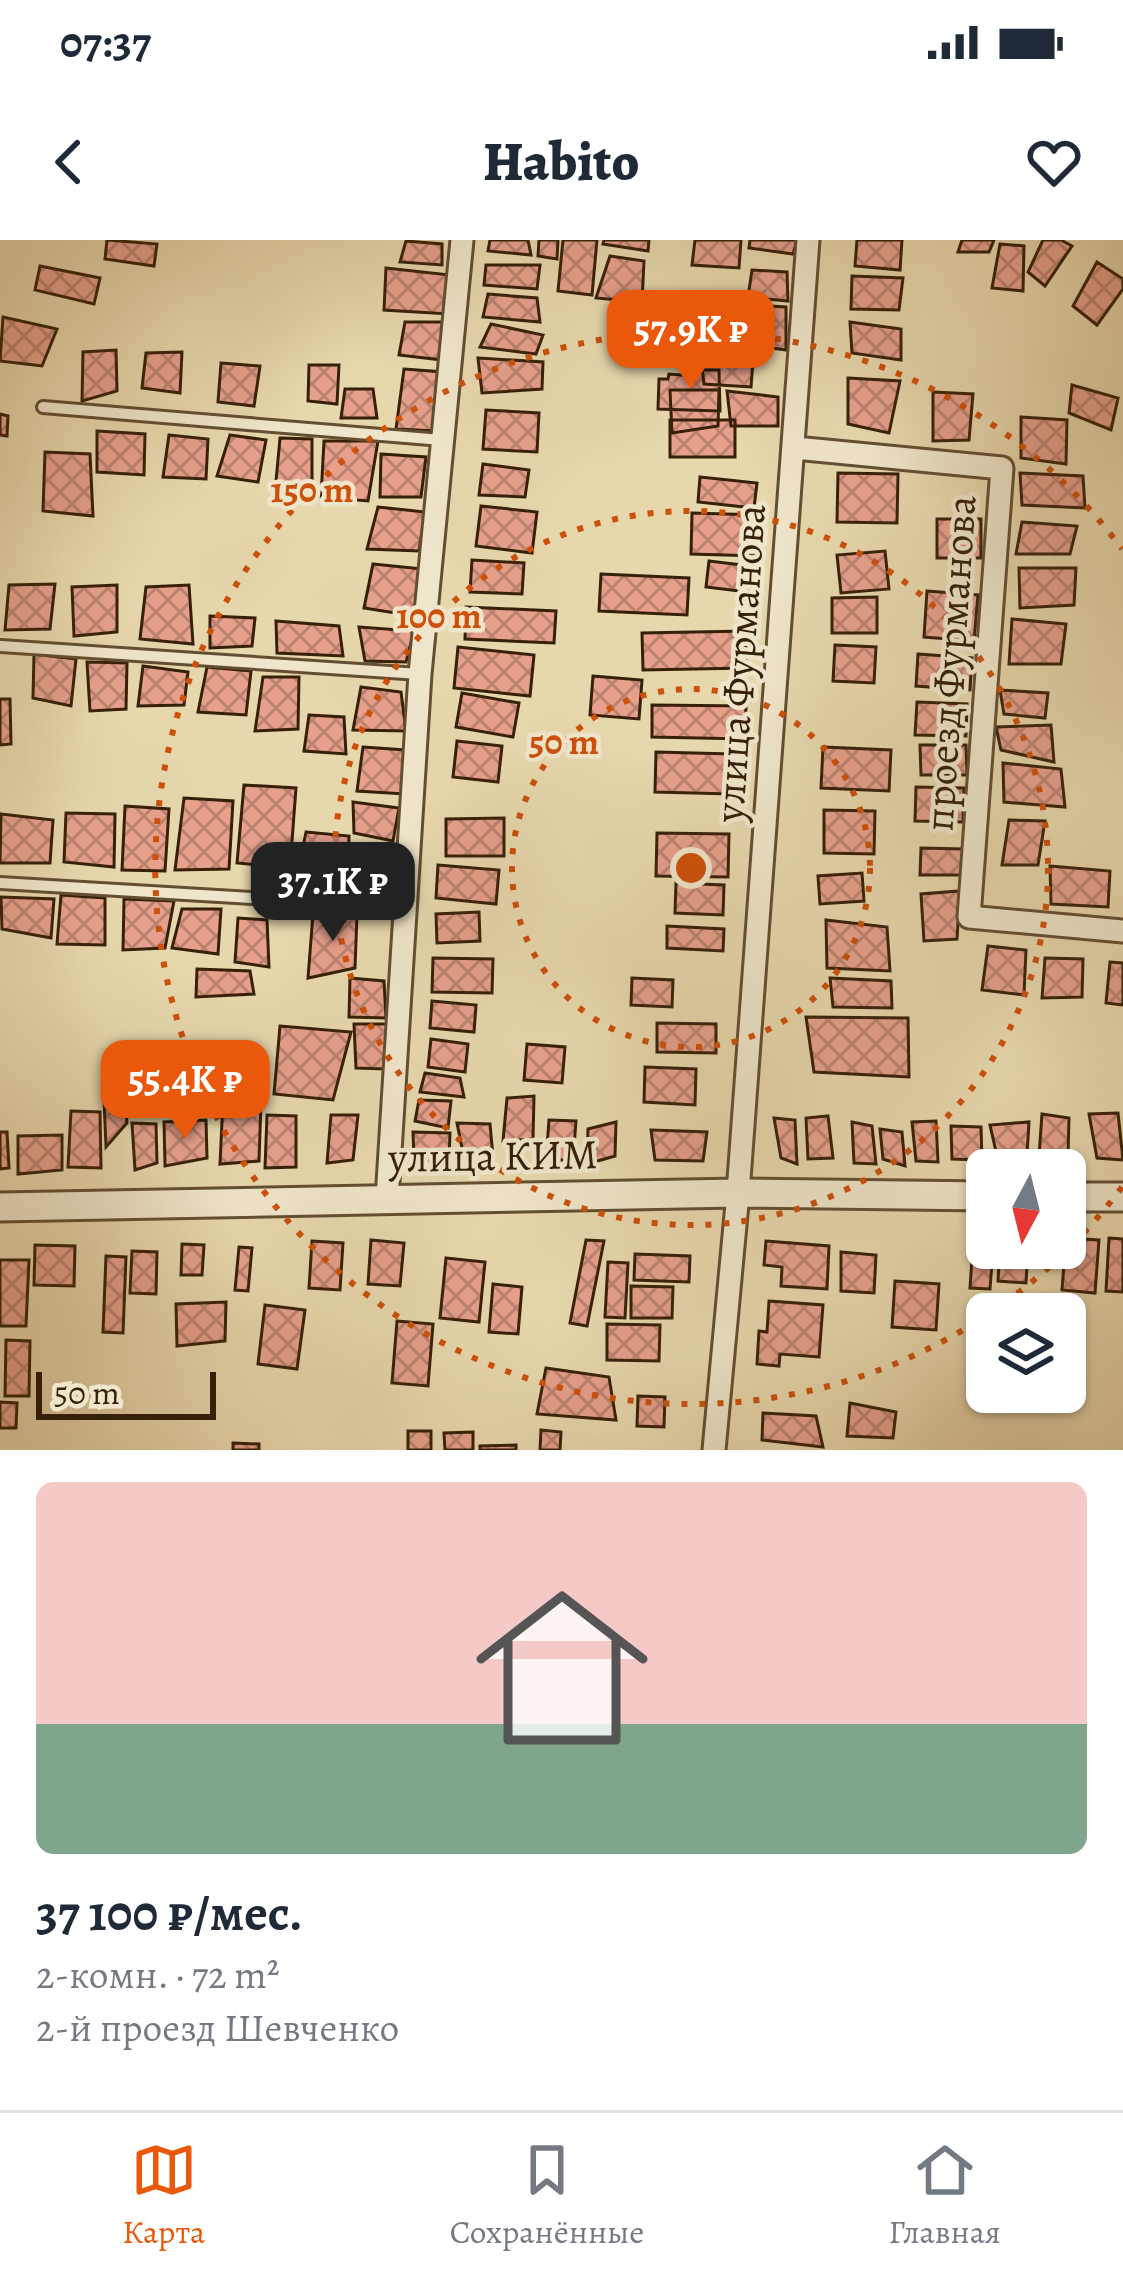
<!DOCTYPE html>
<html lang="ru">
<meta charset="utf-8">
<style>
:root{--surface:#fff;--page:#f2f2f3;--text:#1f2937;--muted:#747a83;--line:#e0e1e3;--accent:#ea580c}
body{margin:0;font-family:Alegreya,serif;background:var(--page);color:var(--text);height:100vh;display:flex;flex-direction:column;font-size:45px;white-space:nowrap}
*{box-sizing:border-box;margin:0}
p{font-size:39px;color:var(--muted)}
.icon{flex:none;width:66px;height:66px;fill:none;stroke:currentColor;stroke-width:2;stroke-linecap:round;stroke-linejoin:round}
.map{position:relative;height:1210px;overflow:hidden}
.side{display:flex;flex-direction:column;background:var(--surface);flex:1}
.side>*{flex:none}
.needle{width:78px;rotate:187deg}
.fabs{position:absolute;left:966px;top:909px;display:grid;gap:24px}
.fabs a{display:grid;place-items:center;width:120px;height:120px;border-radius:18px;background:var(--surface);box-shadow:0 3px 9px #0004;font-size:60px}
.scale{position:absolute;left:36px;bottom:30px;width:180px;box-sizing:border-box;padding-left:12px;border:6px solid #372008;border-top:0;font-size:33px;line-height:42px;white-space:nowrap;color:#372008;-webkit-text-stroke:9px #efe5ca;paint-order:stroke}
.price{position:absolute;translate:-50% -102px;padding:0 27px;border-radius:24px;background:var(--accent);color:#fff;font-size:39px;line-height:78px;filter:drop-shadow(0 3px 6px #0008)}
.price::after{content:'';position:absolute;left:50%;top:72px;width:36px;height:27px;margin-left:-18px;background:inherit;clip-path:polygon(0 0,100% 0,50% 100%)}
.price.selected{background:#222;color:#fff}
ul{padding:0;list-style:none}
li{display:grid;align-content:center;gap:24px;height:636px;padding:0 36px}
li span{display:grid;place-items:center;height:372px;border-radius:18px;color:#555}
li>.icon{margin-inline-start:auto}
span .icon{width:216px;height:216px;fill:#fffc;stroke-width:1}
li b{font-size:51px}
.status{display:flex;justify-content:space-between;align-items:center;height:84px;padding:0 60px;background:var(--surface);direction:ltr}
.status svg{height:33px;fill:currentColor}
header{display:flex;justify-content:space-between;align-items:center;height:156px;padding:0 36px;background:var(--surface);font-size:54px;font-weight:800}
.tab-bar{display:flex;justify-content:space-around;align-items:center;height:168px;border-top:3px solid var(--line);background:var(--surface);font-size:33px;color:var(--muted)}
.tab-bar a{display:grid;justify-items:center;gap:6px}
.tab-bar .selected{color:var(--accent)}
.map>svg:first-child{display:block}
</style>
<div class="status"><b>07:37</b><svg viewBox="0 0 49 12"><path d="M0 12V9h3v3zM5 12V6h3v6zM10 12V3h3v9zM15 12V0h3v12zM26 1h20v11H26zM47 4h2v5h-2z"/></svg></div>
<header><svg class="icon" aria-label="back" viewBox="0 0 24 24"><path d="M15 5l-7 7 7 7"/></svg>Habito<svg class="icon" aria-label="heart" viewBox="0 0 24 24"><path d="M12 20l-8-8c-3-5 5-10 8-4 3-6 11-1 8 4z"/></svg></header>
<div class="map">
<svg width="1123" height="1210" viewBox="0 0 1123 1210">
<defs>
<pattern id="building-cross-hatch" width="8" height="8" patternUnits="userSpaceOnUse" patternTransform="scale(3)"><rect width="8" height="8" fill="#e6a08c"/><path d="M0 0l8 8M0 8l8-8" fill="none" stroke="#bb8270"/></pattern>
</defs>
<rect width="100%" height="100%" fill="#e7d7ad"/>
<filter id="stains"><feTurbulence type="fractalNoise" baseFrequency=".00167" numOctaves="4"/><feColorMatrix values="0 0 0 0 .2 0 0 0 0 .09 0 0 0 0 .02 0 0 0 .5 -.17"/></filter>
<radialGradient id="worn" r=".72"><stop offset=".6" stop-color="#630" stop-opacity="0"/><stop offset="1" stop-color="#630" stop-opacity=".3"/></radialGradient>
<!-- building -->
<path fill="url(#building-cross-hatch)" stroke="#372008" stroke-width="3" d="M107,0L157,4L154,26L105,19Z
M490,0H528L531,15L488,11Z
M539,0H558L557,19L538,16Z
M563,0H597L592,55L558,51Z
M604,0H649L648,11L603,4Z
M695,0H741L739,28L692,25Z
M750,0H797L793,14L749,8Z
M857,0H902L900,30L855,26Z
M962,0H994L989,12H958Z
M1043,0H1061L1072,6L1045,46L1028,32Z
M406,1L442,4V25L400,22Z
M1000,4L1024,6L1023,51L992,48Z
M610,16L644,21L642,62L596,58Z
M1097,22L1123,39V49L1097,85L1073,66Z
M486,25H540L537,49L484,45Z
M40,26L100,38L94,64L35,50Z
M386,28L450,35L449,74L384,70Z
M752,30L787,32L788,61L748,57Z
M852,36L903,38L899,70L851,69Z
M488,54L537,58L540,82L483,77Z
M723,64L786,67V110L722,101Z
M3,77L57,89L42,126L0,121Z
M405,82H442V120L399,115Z
M850,82L901,89V120L852,113Z
M491,84L543,95L536,114L480,107Z
M754,108L751,147L704,144L700,110Z
M116,110L117,151L82,161L83,112Z
M182,112L180,153L142,148L146,113Z
M478,118L543,122L542,149L482,153Z
M221,123L260,126L254,166L218,162Z
M309,125H339L337,164L308,161Z
M404,129L443,132L436,191L396,189Z
M694,130H719L720,171L658,169L659,139H668L669,134L693,136Z
M848,138L900,141L889,193L848,184Z
M1072,145L1118,158L1111,190L1069,173Z
M345,149H373L377,178H341Z
M670,150H719L718,186L672,193Z
M727,151L778,157V186H731Z
M933,152L973,154L969,200L933,201Z
M486,170L539,173L537,212L483,209Z
M0,174L8,176L7,196L0,195Z
M1021,177L1067,180L1066,224L1021,218Z
M670,180H735V217H670Z
M97,191L145,194L144,235L97,232Z
M169,195L208,199L206,239L163,237Z
M230,195L266,200L258,242L217,236Z
M280,198L312,199V249L276,241Z
M324,201H378L368,261L321,257Z
M45,212L90,214L93,276L43,271Z
M381,214L426,217L421,257H380Z
M483,224L529,230L525,257L479,255Z
M838,233L898,234L897,283L837,282Z
M1020,233L1083,236L1085,268L1022,265Z
M700,237L757,243L754,268L698,262Z
M481,266L537,272L532,313L476,306Z
M378,267L425,272L419,311L367,309Z
M692,273L759,275L758,316L691,314Z
M937,279H981V318H937Z
M1022,282L1077,286L1070,314H1016Z
M885,311L889,349L841,353L837,315Z
M472,320L524,323L522,354L470,352Z
M709,321L751,326L748,352L706,347Z
M373,324L423,329L415,376L364,368Z
M1019,328H1076L1074,365L1020,368Z
M601,334L689,338L687,375L599,371Z
M55,344L50,389L5,390L9,345Z
M117,345V392L74,396L72,347Z
M189,345L193,404L140,399L146,347Z
M927,351L978,355L974,401L924,397Z
M877,357V393H832V358Z
M466,367L556,371L554,403L465,399Z
M210,376L255,378L252,406L210,408Z
M1012,379L1066,384L1061,424H1009Z
M276,381L339,386L343,416L277,413Z
M359,387L414,391L406,422L365,421Z
M746,391V428L643,430L642,393Z
M835,405L876,407L874,443L833,441Z
M458,407L534,415L530,456L454,448Z
M34,414L76,419L71,466L33,458Z
M918,414L972,418L970,450L916,446Z
M87,422L127,423L126,469L90,471Z
M143,426L188,432L184,465L138,466Z
M207,427L251,431L246,475L198,472Z
M593,436L642,440L639,479L590,475Z
M263,437H299L298,489L255,491Z
M361,447L401,452L406,491L353,490Z
M1000,450L1048,453L1045,478L1004,474Z
M462,453L519,463L513,497L456,487Z
M0,459H10L11,504L0,505Z
M917,462L967,464L966,496L915,495Z
M652,465L746,466L745,499L652,497Z
M309,475L344,477L346,514L304,511Z
M1051,485L1054,522L1001,510L996,487Z
M457,501L502,506L498,542L453,537Z
M920,505H966L967,535H921Z
M363,507L405,510V554L357,551Z
M823,507L891,510L889,551L821,548Z
M656,512L732,514L731,554L655,552Z
M1003,523L1061,529L1065,567L1004,562Z
M244,545L296,548L290,628L237,623Z
M916,547L964,548L963,582L915,581Z
M184,558L233,561L229,629L175,630Z
M353,562L399,568L393,601L354,593Z
M125,566L169,569L165,631L122,630Z
M824,570L875,571L874,614L824,613Z
M66,573L115,574L114,627L64,622Z
M1,574L53,580L50,623H0Z
M504,578V616H446V579Z
M1009,580L1045,581L1038,625H1002Z
M306,592L349,596L348,629L299,627Z
M657,593L729,594L728,637L656,636Z
M921,608L963,609V635H920Z
M398,616L396,654L359,656L353,619Z
M438,625L499,630L496,664L436,658Z
M1050,626L1110,631L1108,667L1051,664Z
M862,633L864,661L820,664L818,636Z
M676,643L724,645L723,675L675,673Z
M960,651L957,699L924,701L921,654Z
M61,655L105,658V705L57,704Z
M1,657L54,659L51,698L2,689Z
M124,659L174,661L165,708L123,710Z
M182,669H221L218,714L172,708Z
M479,672L480,701L437,703L436,674Z
M313,674L357,675L355,728L308,738Z
M238,678L267,680L269,727L235,722Z
M826,680L887,687L890,731L827,728Z
M667,686L724,689L723,711L667,708Z
M988,706L1026,710L1024,755L982,750Z
M433,718L493,719L492,753L432,752Z
M1045,718L1083,719L1082,757L1042,758Z
M1110,722L1123,723V765L1106,763Z
M197,729L250,731L254,754L196,757Z
M350,738L384,741L386,778L349,777Z
M632,738L673,740L672,767L631,765Z
M830,738L891,741L892,768L833,767Z
M432,761L476,765L474,792L430,788Z
M806,777L908,778L909,837L814,832Z
M657,783L716,784V813L657,812Z
M354,784H387L385,829L356,828Z
M280,786L351,792L333,860L274,854Z
M431,799L468,804L465,832L428,827Z
M527,804L565,807L562,843L524,840Z
M645,827L696,829L695,865L644,862Z
M234,831H260V855L230,854Z
M425,833L460,838L464,857L420,852Z
M124,835L127,883L106,907L103,836Z
M534,856L533,899L503,901L507,858Z
M223,860L261,863L259,921L220,924Z
M419,860L451,861L448,888L415,881Z
M71,871L100,872L101,928L68,927Z
M1118,873L1123,920L1097,918L1089,874Z
M1042,874L1069,878L1068,915L1039,916Z
M267,875L296,876V927L265,928Z
M331,875H358L353,920L327,923Z
M828,876L833,918L808,919L806,878Z
M774,878L795,880L797,924L781,918Z
M206,880L207,918L165,926L164,882Z
M549,880L576,881L573,920H546Z
M936,881L938,922L916,921L912,882Z
M616,882L615,916L587,924L588,889Z
M852,882L872,886L876,924L854,923Z
M1029,882L1027,915L997,916L990,885Z
M132,883L156,884L157,923L135,930Z
M457,883L490,884L493,917L465,923Z
M951,886L981,887L982,920L952,919Z
M880,889L902,892L905,926L883,919Z
M651,890L707,892L703,921L655,920Z
M0,892H7L9,928L0,929Z
M413,892L450,893L449,922L414,920Z
M62,895V930L18,934V896Z
M1066,998L1099,1000L1095,1053L1062,1050Z
M1109,998L1123,999V1052L1106,1051Z
M371,1000L404,1003L400,1046L368,1044Z
M586,1000L604,1001L587,1086L570,1083Z
M312,1001L343,1003L340,1050L309,1048Z
M766,1001L829,1006L827,1049L781,1046L782,1027L764,1025Z
M182,1004L204,1005L202,1035H181Z
M973,1004L993,1008L990,1049L970,1048Z
M35,1005L75,1006L74,1046L34,1045Z
M239,1007L252,1008L248,1051L235,1050Z
M1000,1008H1028L1026,1043L998,1041Z
M132,1011L157,1012L156,1054L130,1053Z
M841,1012L876,1015L874,1053L841,1051Z
M635,1014L690,1016L689,1042L634,1040Z
M106,1016L126,1017L123,1093L103,1092Z
M446,1018L485,1022L479,1082L440,1078Z
M0,1020H29L26,1086H0Z
M608,1022L628,1023L625,1078L605,1077Z
M895,1041L939,1044L936,1090L892,1087Z
M493,1044L522,1047L518,1094L489,1092Z
M631,1046L673,1047L672,1078H631Z
M769,1061L823,1065L819,1117L780,1114L779,1126L757,1124L759,1091L767,1092Z
M226,1062L225,1101L177,1106L176,1064Z
M265,1065L305,1070L297,1129L258,1124Z
M397,1081L433,1084L428,1146L392,1143Z
M607,1084L660,1085L659,1121L607,1120Z
M6,1100L30,1101L29,1156H5Z
M546,1128L609,1137L616,1180L537,1174Z
M638,1156L665,1157L664,1187L637,1186Z
M0,1162L17,1163L16,1188H0Z
M850,1163L896,1172L893,1198L847,1196Z
M763,1173L816,1176L823,1207L762,1200Z
M541,1190L561,1192L560,1210H540Z
M408,1191H431V1210H408Z
M473,1192V1210H445L444,1193Z
M233,1203L259,1204V1210H233Z
M516,1205V1210H480V1206Z"/>
<g fill="none" stroke-linecap="round" stroke-linejoin="round">
<defs>
<path id="service" d="M43,167L442,200
M1,406L420,434
M0,643L403,667"/>
<path id="minor" d="M795,208L1002,228L969,677L1123,691
M387,959L420,434L462,0
M714,1210L738,953L808,0"/>
<path id="tertiary" d="M1065,957H1123
M0,967L738,953L987,956"/>
</defs>
<!-- service casing -->
<use href="#service" stroke="#634e31" stroke-width="16"/>
<!-- minor casing -->
<use href="#minor" stroke="#634e31" stroke-width="27"/>
<!-- tertiary casing -->
<use href="#tertiary" stroke="#634e31" stroke-width="33"/>
<!-- service -->
<use href="#service" stroke="#efe5ca" stroke-width="10"/>
<!-- minor -->
<use href="#minor" stroke="#efe5ca" stroke-width="21"/>
<!-- tertiary -->
<use href="#tertiary" stroke="#efe5ca" stroke-width="27"/>
</g>
<!-- distance rings -->
<g fill="none" stroke="#cd500b" stroke-width="6" stroke-dasharray="6 12">
<circle cx="691" cy="628" r="179"/>
<circle cx="691" cy="628" r="357"/>
<path d="M1122 947A536 536 0 1 1 1122 309"/>
</g>
<g text-anchor="middle" stroke-width="9" stroke-linejoin="round" paint-order="stroke">
<!-- street labels -->
<g font-size="42" fill="#372008" stroke="#efe5ca">
<text transform="translate(739 423) rotate(-86)" y="15">улица Фурманова</text>
<text transform="translate(949 423) rotate(-86)" y="15">проезд Фурманова</text>
<text transform="translate(493 915) rotate(-1)" y="15">улица КИМ</text>
</g>
</g>
<circle cx="691" cy="628" r="18" fill="#cd500b" stroke="#efe5ca" stroke-width="6"/>
<g font-size="36" text-anchor="middle" font-weight="bold" fill="#cd500b" stroke="#efe5ca" stroke-width="9" stroke-linejoin="round" paint-order="stroke">
<text x="312" y="262">150 m</text>
<text x="439" y="388">100 m</text>
<text x="564" y="514">50 m</text>
</g>
<rect width="100%" height="100%" filter="url(#stains)"/>
<rect width="100%" height="100%" fill="url(#worn)"/>
</svg>
<div class="fabs">
<a><svg class="needle" viewBox="-14 -14 28 28"><path d="M0-13l5 13h-10z" fill="#e53935"/><path d="M0 13l5-13h-10z" fill="#747a83"/></svg></a>
<a><svg class="icon" aria-label="layers" viewBox="0 0 24 24"><path d="M12 4l9 5-9 5-9-5zM3 14l9 5 9-5"/></svg></a>
</div>
<div class="scale">50 m</div>
<b class="price" style="left:691px;top:152px">57.9K ₽</b>
<b class="price selected" style="left:333px;top:704px">37.1K ₽</b>
<b class="price" style="left:185px;top:902px">55.4K ₽</b>
</div>
<section class="side">
<ul>
<li><span style="background:linear-gradient(#f6c9c9 65%,#7fa58c 0)"><svg class="icon" aria-label="home" viewBox="0 0 24 24"><path d="M3 11l9-7 9 7M6 9v11h12V9"/></svg></span><div><b>37 100 ₽/мес.</b><p>2-комн. · 72 m²</p><p>2-й проезд Шевченко</p></div></li>
</ul>
</section>
<nav class="tab-bar">
<a class="selected"><svg class="icon" aria-label="map" viewBox="0 0 24 24"><path d="M3 6l6-2 6 2 6-2v14l-6 2-6-2-6 2zM9 4v14M15 6v14"/></svg>Карта</a>
<a><svg class="icon" aria-label="saved" viewBox="0 0 24 24"><path d="M7 4h10v16l-5-4-5 4z"/></svg>Сохранённые</a>
<a><svg class="icon" aria-label="home" viewBox="0 0 24 24"><path d="M3 11l9-7 9 7M6 9v11h12V9"/></svg>Главная</a>
</nav>
